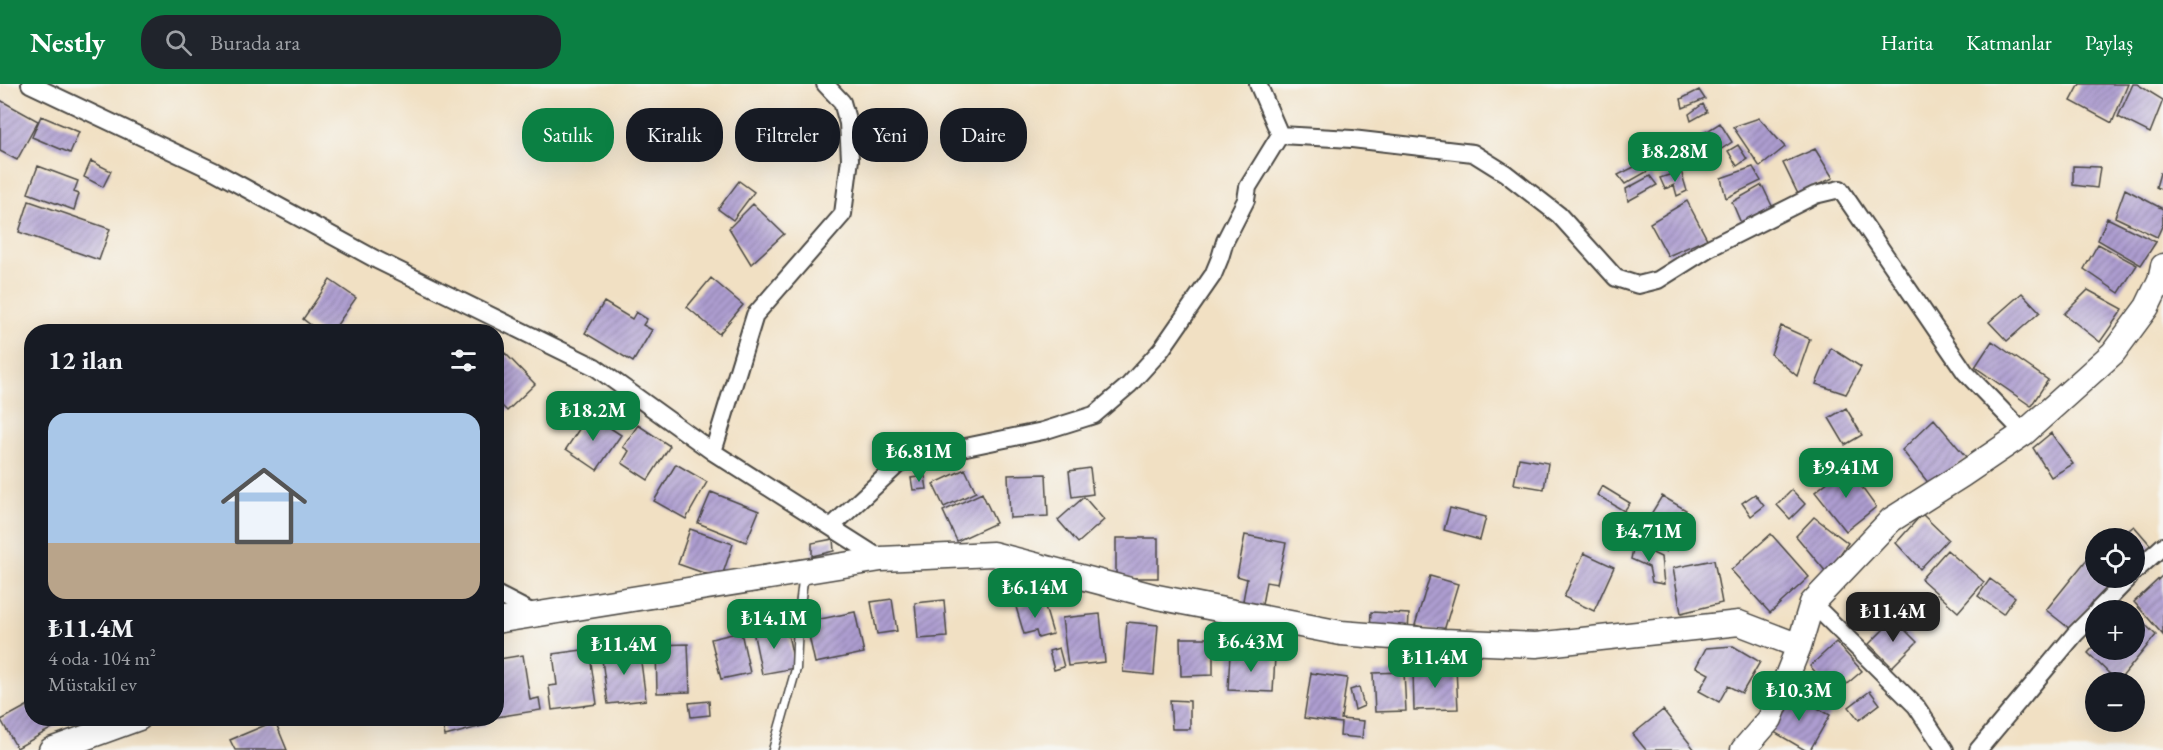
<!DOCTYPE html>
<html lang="tr">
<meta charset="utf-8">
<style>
:root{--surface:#171b24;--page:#20242c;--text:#f1f3f6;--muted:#9ea1a6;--line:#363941;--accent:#0b8043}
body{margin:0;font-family:"EB Garamond",serif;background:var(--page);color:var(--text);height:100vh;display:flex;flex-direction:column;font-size:22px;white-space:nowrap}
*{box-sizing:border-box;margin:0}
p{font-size:20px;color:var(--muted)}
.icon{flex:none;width:33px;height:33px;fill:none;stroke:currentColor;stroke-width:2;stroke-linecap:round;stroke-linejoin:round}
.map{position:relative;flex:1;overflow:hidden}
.panel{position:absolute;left:24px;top:240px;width:480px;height:402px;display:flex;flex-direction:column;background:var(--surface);border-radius:24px;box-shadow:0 6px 24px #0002}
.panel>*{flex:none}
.banner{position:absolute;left:522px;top:24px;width:570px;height:54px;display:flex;gap:12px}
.tools{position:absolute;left:2085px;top:444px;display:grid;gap:12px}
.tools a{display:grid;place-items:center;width:60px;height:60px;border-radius:50%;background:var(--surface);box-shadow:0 6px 24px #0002;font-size:30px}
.price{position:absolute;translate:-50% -51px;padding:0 14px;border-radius:12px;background:var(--accent);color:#fff;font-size:20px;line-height:39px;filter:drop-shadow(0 2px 3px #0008)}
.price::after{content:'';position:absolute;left:50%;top:36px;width:18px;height:14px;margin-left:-9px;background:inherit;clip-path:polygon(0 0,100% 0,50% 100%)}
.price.active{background:#222;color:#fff}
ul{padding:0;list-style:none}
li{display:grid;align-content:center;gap:12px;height:318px;padding:0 24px}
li+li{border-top:2px solid var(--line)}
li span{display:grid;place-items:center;height:186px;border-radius:18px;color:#555}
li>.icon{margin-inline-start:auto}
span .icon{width:108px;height:108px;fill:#fffc;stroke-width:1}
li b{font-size:26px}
h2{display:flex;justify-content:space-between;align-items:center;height:72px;padding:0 24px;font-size:26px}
.tag{padding:0 21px;border-radius:24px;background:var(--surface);box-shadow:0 6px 24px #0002;font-size:21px;line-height:54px}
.tag.active{background:var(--accent);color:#fff}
header{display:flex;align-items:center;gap:36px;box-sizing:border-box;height:84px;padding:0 30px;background:var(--accent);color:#fff}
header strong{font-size:28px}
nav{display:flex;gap:33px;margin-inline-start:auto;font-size:21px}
.search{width:420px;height:54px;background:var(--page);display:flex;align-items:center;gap:15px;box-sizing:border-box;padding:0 21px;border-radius:24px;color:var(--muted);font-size:22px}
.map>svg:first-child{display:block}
</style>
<header>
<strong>Nestly</strong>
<div class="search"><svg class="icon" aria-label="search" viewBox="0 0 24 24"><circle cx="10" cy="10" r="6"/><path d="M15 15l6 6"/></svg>Burada ara</div>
<nav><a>Harita</a><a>Katmanlar</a><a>Paylaş</a></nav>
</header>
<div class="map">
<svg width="2163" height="666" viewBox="0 0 2163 666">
<defs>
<pattern id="building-hatch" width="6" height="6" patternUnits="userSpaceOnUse" patternTransform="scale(1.5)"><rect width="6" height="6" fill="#ad9dd0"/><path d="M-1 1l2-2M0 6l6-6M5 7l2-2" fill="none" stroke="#8d80a9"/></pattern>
</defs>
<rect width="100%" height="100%" fill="#f6f6f2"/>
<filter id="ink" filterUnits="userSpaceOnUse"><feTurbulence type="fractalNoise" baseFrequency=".0167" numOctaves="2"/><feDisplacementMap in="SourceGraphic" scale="12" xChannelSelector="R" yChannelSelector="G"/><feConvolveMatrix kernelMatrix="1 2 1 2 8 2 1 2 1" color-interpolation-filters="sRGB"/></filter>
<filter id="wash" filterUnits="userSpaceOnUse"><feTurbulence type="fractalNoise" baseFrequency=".008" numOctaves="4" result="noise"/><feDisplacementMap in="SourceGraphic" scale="24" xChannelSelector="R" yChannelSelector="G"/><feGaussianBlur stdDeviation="1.35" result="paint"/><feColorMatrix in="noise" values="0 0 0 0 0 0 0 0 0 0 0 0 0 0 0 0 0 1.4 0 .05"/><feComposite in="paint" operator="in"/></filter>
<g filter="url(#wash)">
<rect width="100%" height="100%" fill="#f1e0c3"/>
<g id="blocks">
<!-- building -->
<path fill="url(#building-hatch)" d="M2080,0H2128L2112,39L2071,17Z
M2133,0H2137L2163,16L2150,49L2118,33Z
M1699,6L1705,15L1683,24L1681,15Z
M0,16L38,37L17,76L0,67Z
M1703,20L1707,28L1691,37L1689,30Z
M41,32L79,48L70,69L32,53Z
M1759,34L1785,63L1760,83L1733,43Z
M1720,39L1732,58L1711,72L1701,51Z
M1738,61L1747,75L1737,82L1728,67Z
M1815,65L1833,94L1798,110L1783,79Z
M91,77L111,87L103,103L84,93Z
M1644,78L1648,87L1625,100L1618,91Z
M38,82L78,97L74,108L79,110L74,126L28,109Z
M2073,82L2100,83L2097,104L2073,101Z
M1753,83L1761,97L1726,114L1721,94Z
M1681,87L1687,107L1677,112L1674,101L1665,105L1660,94Z
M2160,89L2163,90V106L2156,103Z
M1650,92L1657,101L1628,117L1626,105Z
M739,97L754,108L733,136L718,125Z
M1762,101L1774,126L1741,139L1732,118Z
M2125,105L2163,125V140L2157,153L2115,133Z
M29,117L110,145L99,176L19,148Z
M1687,117L1707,155L1668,172L1650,139Z
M753,120L784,150L751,180L729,144Z
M2107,134L2156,158L2141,181L2098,156Z
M2098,160L2137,181L2119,209L2084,185Z
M711,194L743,221L719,250L687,223Z
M330,196L356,214L332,248H320L303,235Z
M2088,206L2123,225L2100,258L2064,230Z
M2022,209L2040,228L2007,257L1989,238Z
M604,218L632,235L636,228L647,235L643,241L652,246L633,278L585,249Z
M1781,242L1810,255L1797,292L1771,270Z
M1992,257L2048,296L2031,322L1975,283Z
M1831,264L1861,283L1846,310L1816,300Z
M505,269L535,300L507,327L496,316V278Z
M1846,324L1862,351L1845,361L1829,334Z
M589,330L621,351L597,386L566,365Z
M1934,335L1967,374L1930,401L1902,366Z
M638,341L670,362L648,396L622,379L629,367L623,363Z
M2051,349L2073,380L2051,393L2033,364Z
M1519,374L1548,379L1544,405L1514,400Z
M676,380L707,398L686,435L654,417Z
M1847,383L1876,423L1846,447L1815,408Z
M1090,384L1093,410L1072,413L1069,387Z
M965,385L976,408L944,423L933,400Z
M1046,390L1048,432L1010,434L1008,391Z
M925,392L927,405L913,406L911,394Z
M1602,402L1630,419L1624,427L1597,411Z
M1792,406L1805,420L1790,435L1777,421Z
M711,408L759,427L746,458L698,439Z
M982,409L996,439L957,457L943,427Z
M1755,410L1764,422L1751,432L1742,419Z
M1662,412L1686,426L1675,444L1651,430Z
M1084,413L1104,436L1078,459L1058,436Z
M1450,424L1486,433L1480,456L1444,446Z
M1922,430L1948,455L1920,485L1896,459Z
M1649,432L1675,446L1666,468L1637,451Z
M1814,433L1848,459L1827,489L1796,452Z
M2134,442L2153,464L2139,476L2134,470V454H2119Z
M690,445L733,460L721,495L678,480Z
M1771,450L1809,493L1770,529L1731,486Z
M1245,451L1286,459L1277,500L1266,498L1261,526L1242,522L1247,495L1237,492Z
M1116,454H1158V494H1116Z
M833,455L834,467L812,472V459Z
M1634,460L1661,473L1664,500L1652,498L1649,483L1631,475Z
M2096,464V494H2116L2070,545L2046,526Z
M1947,466L1984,498L1958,528L1921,495Z
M1584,469L1614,483L1594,527L1564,513Z
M1714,476L1722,519L1681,529L1673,484Z
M2163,491V551L2134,518Z
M1430,492L1458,500L1443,550L1415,541Z
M1990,495L2015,513L2003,530L1978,512Z
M892,515L897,547L877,550L871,518Z
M944,516L947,553L918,555L915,519Z
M1043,516L1053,550L1038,554L1036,547L1024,550L1016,523Z
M855,528L864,569L815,579L806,538Z
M1371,528L1409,530L1408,550L1370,547Z
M1100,530L1105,578L1068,582L1062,534Z
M2134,530L2156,551L2118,598L2088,569L2096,560V566H2134Z
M1894,535L1917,558L1892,583L1869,560Z
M1127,538L1158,541L1154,591L1123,588Z
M786,541L795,584L762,590L753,547Z
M741,548L750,589L721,595L711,555Z
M1180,554H1213V591L1181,592Z
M1836,558L1862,587L1835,610L1810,582Z
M688,560L690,608L657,609L656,561Z
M1733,562L1760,578L1742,609L1728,602L1719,618L1699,607L1709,590L1696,583L1706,564Z
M639,563L646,616L608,620L601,568Z
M1059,564L1064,583L1054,586L1049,567Z
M589,565L597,620L552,626L549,602L557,601L553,570Z
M1230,570L1275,573L1273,608L1228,606Z
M523,571L530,616L539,614L541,626L496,633V580L500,579L499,575Z
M1456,584L1458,625L1414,626L1413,585Z
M1404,588L1406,627L1375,628L1373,589Z
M1311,589L1347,594L1341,635L1364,637L1362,654L1340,652L1341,639L1304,634Z
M1359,603L1364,622L1355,626L1350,606Z
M1870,607L1880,620L1859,636L1849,623Z
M1790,608L1830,631L1810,666H1805L1769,645Z
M1170,616L1190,617V645H1172Z
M709,617L710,631L691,633L689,619Z
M32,619V634H70L17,664L1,636Z
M1663,626L1695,666H1646L1633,650Z
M441,634H485L486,641L445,652Z
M275,637L287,666H235L230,656Z"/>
</g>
</g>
<g filter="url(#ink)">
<use href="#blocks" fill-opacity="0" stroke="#494642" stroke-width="1.5"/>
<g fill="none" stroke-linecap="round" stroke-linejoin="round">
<defs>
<path id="lane" d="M773,666L796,585L798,538L804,489"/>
<path id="street" d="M30,0L214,87L377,176L595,283L713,368L881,475
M1258,0L1280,51
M1280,51L1352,55L1473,69L1505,89L1559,131L1616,194L1638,201L1658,196L1709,164L1815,111L1840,105L1965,288L2024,349
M713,368L755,231L843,130L850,75L848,39L842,18L825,0
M831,443L903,376L1043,347L1094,331L1129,301L1161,266L1213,191L1220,174L1225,157L1246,116L1248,103L1280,51
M2134,488L2163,462
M496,510L533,529
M1812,519L1916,622L1945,666
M2098,526L2129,494
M1978,666L2075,550L2096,529"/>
<path id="secondary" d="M496,537L881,475L993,470L1157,513L1341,549L1443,557L1536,561L1739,539L1799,562
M51,666L139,634
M1743,666L1770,635L1799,562L1812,519L1891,436L1962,391L2024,349L2113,269L2147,223L2160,196L2163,182"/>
</defs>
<!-- lane casing -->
<use href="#lane" stroke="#494642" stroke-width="11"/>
<!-- street casing -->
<use href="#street" stroke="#494642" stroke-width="20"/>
<!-- secondary casing -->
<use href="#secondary" stroke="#494642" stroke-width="27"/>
<!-- lane -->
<use href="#lane" stroke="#fff" stroke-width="8"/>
<!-- street -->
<use href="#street" stroke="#fff" stroke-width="16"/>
<!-- secondary -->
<use href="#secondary" stroke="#fff" stroke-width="24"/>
</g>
</g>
</svg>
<div class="tools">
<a><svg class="icon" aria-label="locate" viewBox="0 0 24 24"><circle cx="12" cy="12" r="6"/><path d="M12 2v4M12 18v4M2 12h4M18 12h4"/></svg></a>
<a>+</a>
<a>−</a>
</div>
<b class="price" style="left:1675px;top:99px">₺8.28M</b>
<b class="price" style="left:593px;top:358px">₺18.2M</b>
<b class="price" style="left:919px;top:399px">₺6.81M</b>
<b class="price" style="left:1846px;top:415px">₺9.41M</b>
<b class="price" style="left:1649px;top:479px">₺4.71M</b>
<b class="price" style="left:1035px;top:535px">₺6.14M</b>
<b class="price active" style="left:1893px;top:559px">₺11.4M</b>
<b class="price" style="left:774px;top:566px">₺14.1M</b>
<b class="price" style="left:1251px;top:589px">₺6.43M</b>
<b class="price" style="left:624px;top:592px">₺11.4M</b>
<b class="price" style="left:1435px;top:605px">₺11.4M</b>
<b class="price" style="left:1799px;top:638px">₺10.3M</b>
<div class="banner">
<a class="tag active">Satılık</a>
<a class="tag">Kiralık</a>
<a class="tag">Filtreler</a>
<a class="tag">Yeni</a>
<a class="tag">Daire</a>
</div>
<section class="panel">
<h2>12 ilan<svg class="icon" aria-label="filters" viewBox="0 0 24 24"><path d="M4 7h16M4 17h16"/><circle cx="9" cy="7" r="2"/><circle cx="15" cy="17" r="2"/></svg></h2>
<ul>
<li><span style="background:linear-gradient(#a9c7e8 70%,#b9a48a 0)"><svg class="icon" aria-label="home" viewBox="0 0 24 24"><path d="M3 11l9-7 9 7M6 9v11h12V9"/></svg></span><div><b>₺11.4M</b><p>4 oda · 104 m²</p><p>Müstakil ev</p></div></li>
</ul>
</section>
</div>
